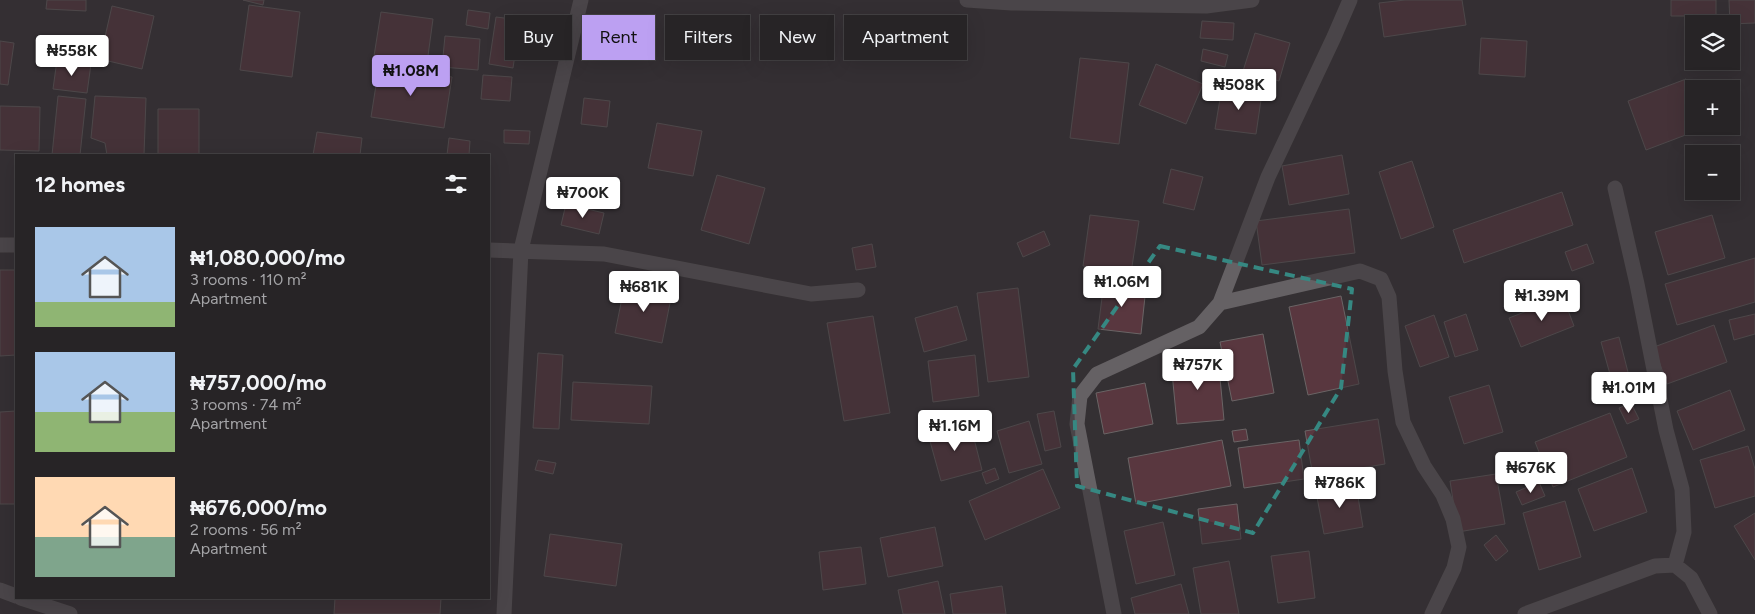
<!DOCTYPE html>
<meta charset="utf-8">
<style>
:root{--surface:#272426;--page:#2f2c2e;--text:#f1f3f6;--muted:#a4a4a7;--line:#434143;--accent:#bca0f2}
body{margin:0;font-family:Figtree,sans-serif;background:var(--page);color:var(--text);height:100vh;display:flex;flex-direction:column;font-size:19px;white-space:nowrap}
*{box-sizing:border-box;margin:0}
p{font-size:16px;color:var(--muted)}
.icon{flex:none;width:28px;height:28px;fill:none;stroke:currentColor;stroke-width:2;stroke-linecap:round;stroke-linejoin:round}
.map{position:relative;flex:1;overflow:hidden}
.side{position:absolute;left:15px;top:154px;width:475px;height:445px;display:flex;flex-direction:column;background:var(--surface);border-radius:0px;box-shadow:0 5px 20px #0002,0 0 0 1px var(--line)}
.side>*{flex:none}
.guide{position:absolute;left:505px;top:15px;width:475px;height:45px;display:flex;gap:10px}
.tools{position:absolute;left:1685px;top:15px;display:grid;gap:10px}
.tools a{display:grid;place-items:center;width:55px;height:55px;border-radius:0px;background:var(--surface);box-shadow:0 5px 20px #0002,0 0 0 1px var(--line);font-size:25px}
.price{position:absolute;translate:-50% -42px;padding:0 11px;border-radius:5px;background:#fff;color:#222;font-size:16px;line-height:32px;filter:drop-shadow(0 1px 2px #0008)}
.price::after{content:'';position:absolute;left:50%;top:30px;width:15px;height:11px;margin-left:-8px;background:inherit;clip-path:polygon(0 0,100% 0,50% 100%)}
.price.selected{background:var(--accent);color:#111}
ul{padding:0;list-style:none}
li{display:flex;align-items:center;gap:15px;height:125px;padding:0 20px}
li span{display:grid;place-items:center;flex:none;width:140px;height:100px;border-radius:0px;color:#555}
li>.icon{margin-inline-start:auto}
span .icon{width:60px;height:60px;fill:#fffc;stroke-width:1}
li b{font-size:21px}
h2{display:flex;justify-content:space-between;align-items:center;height:60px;padding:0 20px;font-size:21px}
.chip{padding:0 18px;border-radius:0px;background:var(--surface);box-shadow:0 5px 20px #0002,0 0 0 1px var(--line);font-size:18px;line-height:45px}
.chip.selected{background:var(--accent);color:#111}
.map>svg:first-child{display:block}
</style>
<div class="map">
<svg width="1755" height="614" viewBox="0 0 1755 614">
<rect width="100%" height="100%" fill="#343033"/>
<!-- building -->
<path fill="#59373f" stroke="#6a6465" d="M47,0H86V11L46,9Z
M243,0H264L263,5Z
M1405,0H1462L1466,25L1384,37L1379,3Z
M1671,0H1716V16H1671Z
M1729,0H1755V23L1730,24Z
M249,5L300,12L292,77L240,70Z
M112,6L154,16L142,69L100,59Z
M468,10L490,13L488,29L466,25Z
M381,12L433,19L427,63L374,56Z
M496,17L520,20L513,68L489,64Z
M1202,21L1234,23L1233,40L1200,38Z
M1255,33L1290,43L1279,81L1243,71Z
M445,36L480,39L478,70L442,67Z
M1481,38L1527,41L1525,77L1479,74Z
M0,41L14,43L8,85L0,84Z
M1203,49L1228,55L1225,67L1201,61Z
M1080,58L1129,63L1119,144L1070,138Z
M57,60L91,64L87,93L53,89Z
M1156,64L1203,84L1186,124L1139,105Z
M379,66L452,77L444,128L371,117Z
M483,75L512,77L510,101L481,99Z
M1686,79L1694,100V126H1704V128L1646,150L1628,101Z
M1727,83L1730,89H1715Z
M1222,87L1262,93L1256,134L1215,129Z
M1731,93L1739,111L1731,115Z
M58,96L86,99L80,155H52Z
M95,96L146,98L144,155H107L105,143L91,138Z
M584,98L610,101L607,127L581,124Z
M0,106L40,107L39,151L0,150Z
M158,109H199V155H158Z
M657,123L702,131L693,176L648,168Z
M504,130L530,131L529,144L504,143Z
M317,132L362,138L360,155H313Z
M449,138L470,141L469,155H447Z
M1342,155L1349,194L1289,205L1282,166Z
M1412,161L1434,227L1401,239L1379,172Z
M1171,169L1203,177L1194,210L1163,203Z
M717,175L765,188L749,244L701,230Z
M1562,192L1573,225L1464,263L1453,230Z
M566,204L604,213L599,234L561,225Z
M1349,209L1355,253L1262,265L1256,221Z
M1090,215L1139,221L1131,273L1083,266Z
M1712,215L1725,258L1668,275L1655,232Z
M1044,231L1050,245L1023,257L1017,243Z
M872,244L876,267L856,270L852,248Z
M1587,244L1594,263L1572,271L1565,252Z
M1755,258V302L1677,325L1665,284Z
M0,270H16V355L0,356Z
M1104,282L1146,287L1141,334L1098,329Z
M625,283L672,293L662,343L615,333Z
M1018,288L1029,377L988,382L977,293Z
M1341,296L1359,384L1308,395L1289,307Z
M1563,297L1574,326L1521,347L1509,318Z
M957,306L967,340L924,352L915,318Z
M1466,314L1478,350L1455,357L1444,322Z
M1755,314V334L1734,340L1729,320Z
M1434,315L1449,357L1420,367L1405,326Z
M873,316L890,413L844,421L827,323Z
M1714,325L1727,362L1667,384L1654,347Z
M1263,334L1274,393L1232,401L1220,342Z
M1619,337L1630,380L1613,385L1601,342Z
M538,353L563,355L559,429L533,428Z
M975,355L979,396L933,402L928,361Z
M1218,357L1224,420L1177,424L1171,362Z
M573,382L652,386L649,424L571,420Z
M1145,383L1153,424L1104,434L1096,393Z
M1489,385L1503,432L1464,444L1449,397Z
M1730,390L1745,430L1693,450L1677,411Z
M1631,403L1639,419L1627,424L1619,408Z
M16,411V504H0V412Z
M1054,411L1061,447L1045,451L1037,414Z
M1610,413L1627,457L1553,487L1535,442Z
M1378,419L1385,464L1313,476L1305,431Z
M1029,421L1042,464L1009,473L997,431Z
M970,423L982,470L941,481L928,434Z
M1246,429L1248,440L1234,442L1232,431Z
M1222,440L1231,486L1136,504L1128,458Z
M1299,440L1304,479L1244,488L1238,448Z
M1748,446L1755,469V496L1715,508L1700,460Z
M1533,457L1539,477L1520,483L1513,463Z
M538,460L556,463L553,474L535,470Z
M995,468L999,479L986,484L982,473Z
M1632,468L1647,512L1594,531L1578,489Z
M1043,469L1060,508L985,540L969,501Z
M1496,474L1505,524L1458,532L1450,481Z
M1539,482L1545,496L1522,505L1516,492Z
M1356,485L1363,527L1324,534L1316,492Z
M1565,501L1581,557L1539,570L1523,513Z
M1237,504L1241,539L1202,544L1198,509Z
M1755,513V560L1734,526Z
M1163,522L1175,575L1136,584L1124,531Z
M935,527L943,566L888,577L880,538Z
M550,534L622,544L616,586L544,576Z
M1496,535L1508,551L1496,561L1484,545Z
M861,547L866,584L823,590L819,552Z
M1309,551L1315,598L1278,603L1271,556Z
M1229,561L1239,614H1201L1193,568Z
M938,581L945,614H903L898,590Z
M1181,584L1189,614H1135L1131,598Z
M1002,586L1006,614H953L950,594Z
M217,598H321V599H217Z
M335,598H441L440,614H334Z"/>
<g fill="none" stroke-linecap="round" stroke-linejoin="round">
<!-- minor -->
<path stroke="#656164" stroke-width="15" d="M967,0L1012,3L1206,6L1252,0
M1615,188L1637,284L1666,430L1682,489L1684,532L1675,565
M0,245H16
M489,250L604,254L811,294L858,290
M1220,303L1360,271L1381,279L1389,297L1395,371L1403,422L1424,466L1443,495L1453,519L1459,547L1454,568L1432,614
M0,590L16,596
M21,598L70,614
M504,614L521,250L581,0
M1114,614L1077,424L1080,396L1097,374L1199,327L1220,303L1268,177L1334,37L1350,0
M1525,614L1655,566L1675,565L1691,578L1710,614"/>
</g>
<!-- marked area -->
<path d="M0 0H1755V614H0ZM1160,246L1352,289L1341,388L1253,533L1077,486L1073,369Z" fill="#343033" fill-opacity=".55" fill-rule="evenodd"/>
<path fill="none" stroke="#368882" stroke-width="4" stroke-dasharray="10 6" stroke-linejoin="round" d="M1160,246L1352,289L1341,388L1253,533L1077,486L1073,369Z"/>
</svg>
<div class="tools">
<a><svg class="icon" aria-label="layers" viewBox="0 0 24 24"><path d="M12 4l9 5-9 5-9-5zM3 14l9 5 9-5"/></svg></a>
<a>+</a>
<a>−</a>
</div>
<b class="price" style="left:72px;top:77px">₦558K</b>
<b class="price selected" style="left:411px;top:97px">₦1.08M</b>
<b class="price" style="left:1239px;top:111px">₦508K</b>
<b class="price" style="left:583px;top:219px">₦700K</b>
<b class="price" style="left:1122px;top:308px">₦1.06M</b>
<b class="price" style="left:644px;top:313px">₦681K</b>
<b class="price" style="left:1542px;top:322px">₦1.39M</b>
<b class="price" style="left:1198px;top:391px">₦757K</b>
<b class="price" style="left:1629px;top:414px">₦1.01M</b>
<b class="price" style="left:955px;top:452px">₦1.16M</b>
<b class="price" style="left:1531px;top:494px">₦676K</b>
<b class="price" style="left:1340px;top:509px">₦786K</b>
<div class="guide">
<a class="chip">Buy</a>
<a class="chip selected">Rent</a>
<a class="chip">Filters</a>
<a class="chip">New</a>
<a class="chip">Apartment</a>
</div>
<section class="side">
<h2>12 homes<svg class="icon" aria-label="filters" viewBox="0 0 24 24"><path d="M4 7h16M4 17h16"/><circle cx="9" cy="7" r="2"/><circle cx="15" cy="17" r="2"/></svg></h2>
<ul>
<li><span style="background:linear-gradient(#a9c7e8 75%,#8fb573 0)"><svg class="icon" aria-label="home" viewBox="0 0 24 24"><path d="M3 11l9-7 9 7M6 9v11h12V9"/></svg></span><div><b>₦1,080,000/mo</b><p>3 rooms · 110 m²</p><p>Apartment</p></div></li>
<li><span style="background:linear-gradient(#a9c7e8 60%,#8fb573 0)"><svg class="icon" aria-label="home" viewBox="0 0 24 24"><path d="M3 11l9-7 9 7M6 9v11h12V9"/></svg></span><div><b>₦757,000/mo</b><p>3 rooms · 74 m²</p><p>Apartment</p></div></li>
<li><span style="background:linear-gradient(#ffd9b3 60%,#7fa58c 0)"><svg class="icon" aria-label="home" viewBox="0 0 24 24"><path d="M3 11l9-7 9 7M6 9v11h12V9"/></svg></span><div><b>₦676,000/mo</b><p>2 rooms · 56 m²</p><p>Apartment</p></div></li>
</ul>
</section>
</div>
